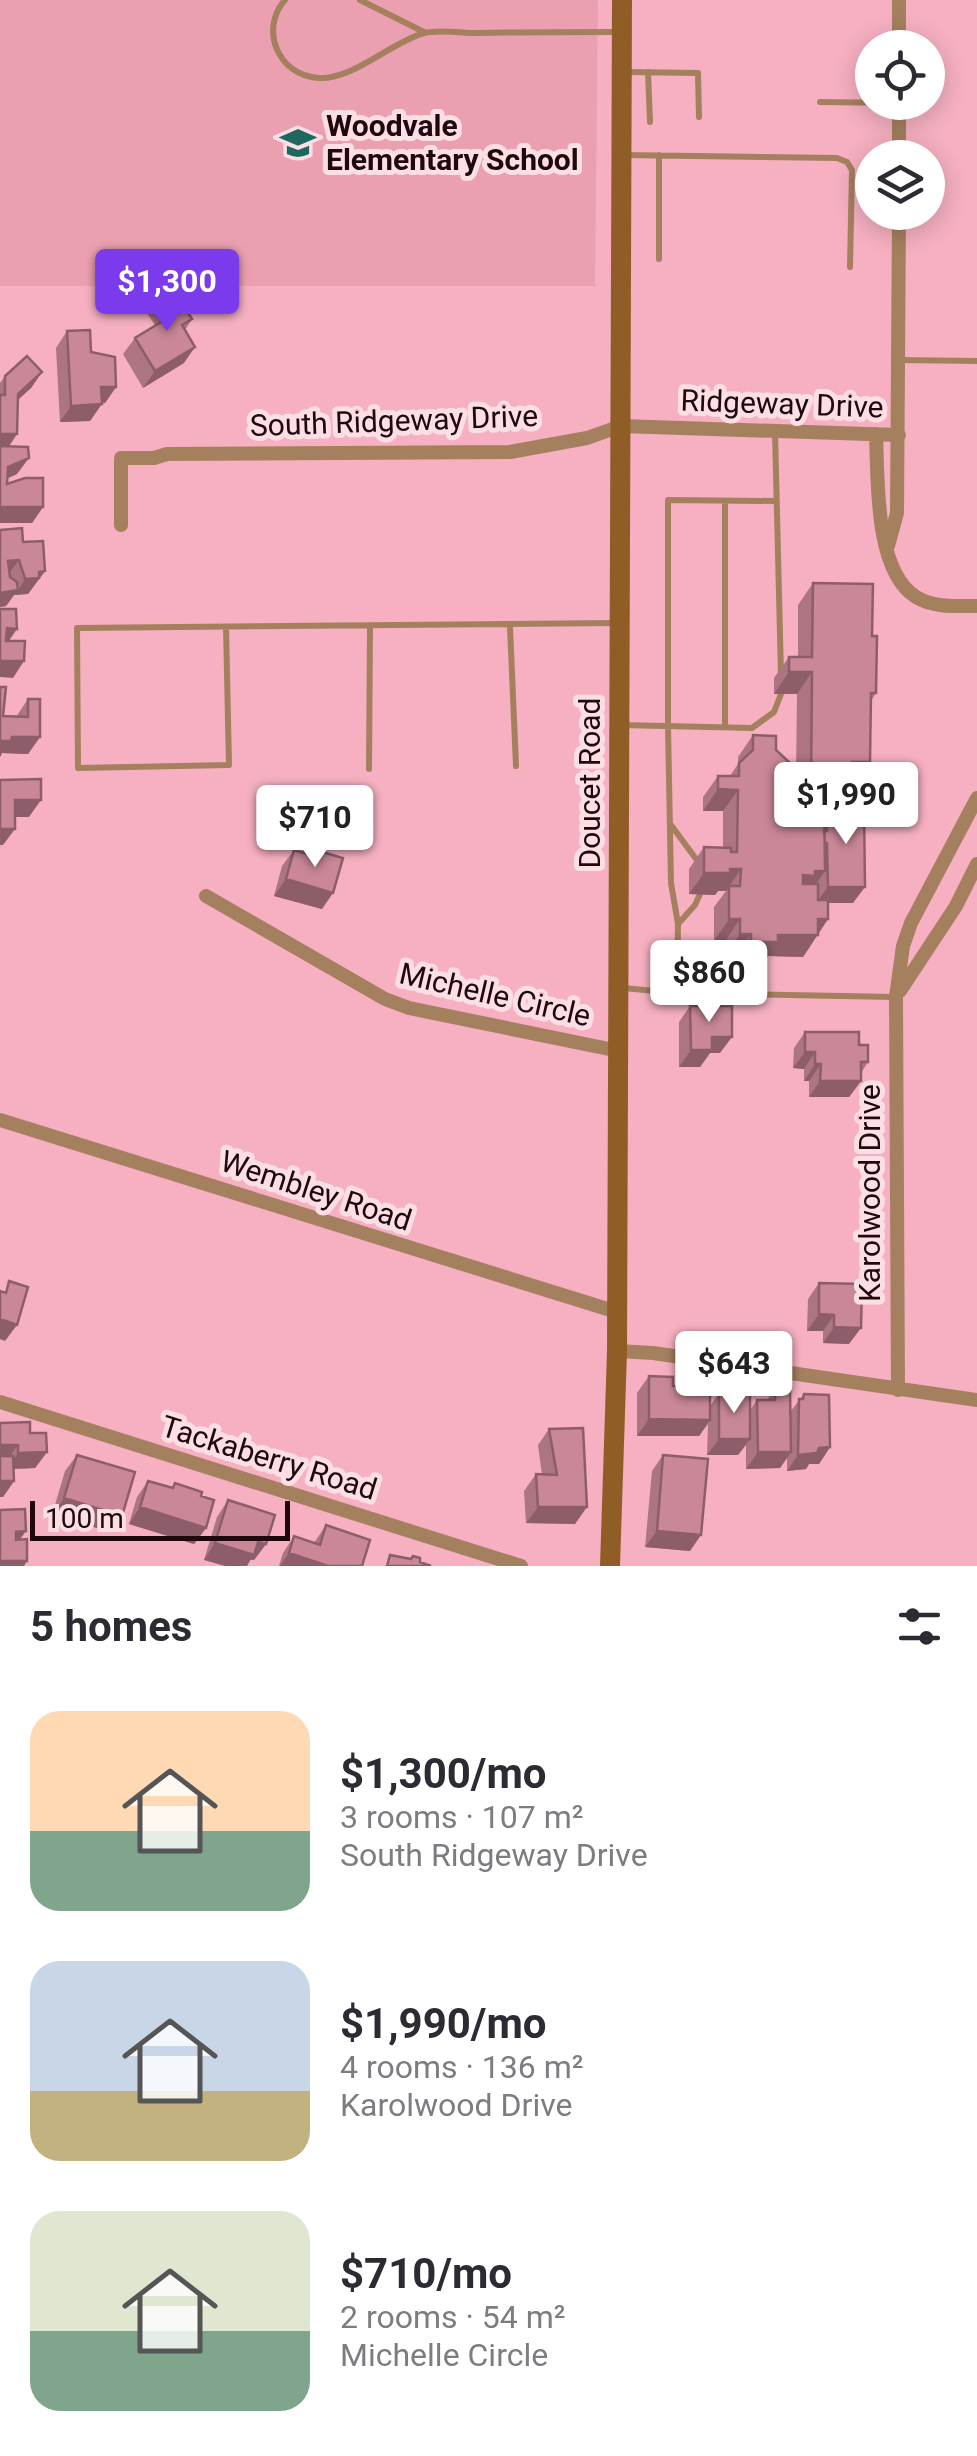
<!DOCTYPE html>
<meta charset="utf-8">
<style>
:root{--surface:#fff;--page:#f7f7f7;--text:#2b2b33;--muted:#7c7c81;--accent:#7c3aed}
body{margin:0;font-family:Roboto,sans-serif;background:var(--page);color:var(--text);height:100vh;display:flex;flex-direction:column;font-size:38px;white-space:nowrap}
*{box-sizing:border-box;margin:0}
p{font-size:32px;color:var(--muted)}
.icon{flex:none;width:55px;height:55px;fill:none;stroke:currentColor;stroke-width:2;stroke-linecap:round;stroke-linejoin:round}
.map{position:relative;height:1566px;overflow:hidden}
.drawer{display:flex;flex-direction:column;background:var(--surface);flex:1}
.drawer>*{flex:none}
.buttons{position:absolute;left:855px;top:30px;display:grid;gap:20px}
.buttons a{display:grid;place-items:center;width:90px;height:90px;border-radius:50%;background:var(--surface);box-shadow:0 5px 25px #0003;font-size:50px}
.scale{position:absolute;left:30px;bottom:25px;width:260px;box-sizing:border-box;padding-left:10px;border:5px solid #20080f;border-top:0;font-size:28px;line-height:35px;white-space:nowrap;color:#20080f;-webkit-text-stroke:8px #fcdfe5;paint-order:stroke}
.price{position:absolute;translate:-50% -85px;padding:0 22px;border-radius:10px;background:#fff;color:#222;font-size:32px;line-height:65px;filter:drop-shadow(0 2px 5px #0008)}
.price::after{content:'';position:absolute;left:50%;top:60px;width:30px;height:22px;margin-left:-15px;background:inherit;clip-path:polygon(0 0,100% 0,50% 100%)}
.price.on{background:var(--accent);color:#fff}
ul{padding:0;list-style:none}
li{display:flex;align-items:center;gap:30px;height:250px;padding:0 30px}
li span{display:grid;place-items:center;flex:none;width:280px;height:200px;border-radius:30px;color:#555}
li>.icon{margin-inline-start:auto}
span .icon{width:120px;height:120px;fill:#fffc;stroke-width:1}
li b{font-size:42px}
h2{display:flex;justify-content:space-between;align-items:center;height:120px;padding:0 30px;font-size:42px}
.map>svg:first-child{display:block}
</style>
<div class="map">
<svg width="977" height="1566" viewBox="0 0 977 1566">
<rect width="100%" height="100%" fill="#f6b0c1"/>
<!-- built -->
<path fill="#eba0b1" d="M0,0H598L595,286H0Z"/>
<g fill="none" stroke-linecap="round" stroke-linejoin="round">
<!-- lane -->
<path stroke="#a4805f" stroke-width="6" d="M285,0C259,29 278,76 319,78C352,80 392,42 424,33C440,29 461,33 478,33C524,32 570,32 616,32
M360,0L424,32
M628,72L698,73L699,117
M648,72L650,122
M820,102L898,103
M623,155L837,158L847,162L852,170L850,267
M659,155V259
M900,360L977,361
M775,432L781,675
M776,501L668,500V726L671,883L678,924L677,993L894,997
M226,627L229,765L78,768L77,628L614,623
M510,627L516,766
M621,725L752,728L774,712L781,694
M725,727V501
M369,769L370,627
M671,825L699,863
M678,924L695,905L700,894
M623,988L677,993"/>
<!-- street -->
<path stroke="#a4805f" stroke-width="14" d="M899,48V0
M899,158V102
M876,434C878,478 874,571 916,597C934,608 957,606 977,606
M121,525V458H154L167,454L510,452L587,438L621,426L899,435
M888,546L897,513L899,212
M206,896L385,999L409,1008L619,1051
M900,991L956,906L977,864
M0,1120L617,1312
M617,1351L653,1353L977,1400
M898,1390L896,997L903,946L911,923L977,798
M0,1402L521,1566"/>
<!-- secondary -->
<path stroke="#915d26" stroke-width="20" d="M610,1566L617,1351L622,0"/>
</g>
<!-- wall -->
<path fill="#ad7482" d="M159,296L192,319L185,330L184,363L143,388L123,354L135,338L155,325L147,313Z
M67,331L91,352L116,387L105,403H102L90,421L60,422L56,348Z
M42,372L31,388L18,400L9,446L17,474L7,478V484L43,507L32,523H0V383L5,376Z
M0,530L23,542L45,571L28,594L14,595L6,606L0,607Z
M813,583L872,636L876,693L871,701L855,784H852L839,807L853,903H828V919L803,957L768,956L763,963H736V956H725V941H714V907L726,891H718L715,895L689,894V869L704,847L723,848V811H703V797L718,776H730L738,764V757L753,735L776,750L789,776L796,777L797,694H774V678L789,657H798V605Z
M0,687L3,716L16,717L28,699L40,737L28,754L2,753L0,757Z
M312,849L322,909L274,896L282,866L294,850L308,854Z
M690,1006L720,1053H710L700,1067H679V1022Z
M805,1032L859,1045L868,1062L861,1073V1081L849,1097H809V1081H804V1069L793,1068L794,1048Z
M819,1283L849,1344L823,1343V1331H807L808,1299Z
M690,1375L710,1406L719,1393L750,1410L757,1400H767L775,1388L790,1412L804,1394L830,1447L819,1464H809L806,1469L787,1471V1458L780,1468L746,1469V1445L738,1455H707L708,1424L699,1436H637V1393L649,1376L673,1386H682Z
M0,1423L30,1433L47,1452L35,1468L14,1469V1481L3,1497H0Z
M549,1429L575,1524L526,1523L524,1491L536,1474L542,1475L538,1445Z
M77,1455L111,1532L52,1515L65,1471Z
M663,1455L690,1551L645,1547L652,1471Z
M148,1481L172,1488L175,1483L201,1496L206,1528L194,1544L129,1524L137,1497Z
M228,1500L266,1544L254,1560H204L217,1517Z
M326,1525L362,1566H279L283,1553L294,1536L314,1543Z"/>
<!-- shaded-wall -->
<path fill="#8d5e6a" d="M195,347L184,363L143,388L155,371Z
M42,372L31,388L6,410L18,394Z
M101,387H116L105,403L90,404Z
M102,404L90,421L60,422L71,406Z
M0,434H17L6,451H0Z
M29,458L17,474L0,482L8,467Z
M0,507H43L32,523H0Z
M19,560L7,576L8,561Z
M45,571L28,594L14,595L6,606L0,607V593L18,590L25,579L39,572Z
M7,628L17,629L6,645Z
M0,661H24L13,678L0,677Z
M789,672H812L797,694H774Z
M12,737H40L28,754L2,753L0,757V741Z
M852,762H870L855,784H837Z
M824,787L852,788L837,809L827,807L825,809H808Z
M718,789L738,790L723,811H703Z
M15,800H41L29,817H3Z
M0,829H15L3,845H0Z
M730,869H741L726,891H718L715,895L689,894L704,873Z
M815,871H825L810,893L803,892V875Z
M286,879L333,893L322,909L274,896Z
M828,887H865L853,903H816Z
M729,919H740L725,941H714Z
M818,919H828L803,957L768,956L763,963H736L751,942L778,935Z
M740,934H751L736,956H725Z
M712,1037H732L720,1053H710L700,1067H679L691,1050Z
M805,1052H815L804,1069L793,1068Z
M815,1064H821L809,1081H804Z
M820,1081H861L849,1097H809Z
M819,1314L834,1315L823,1331H807Z
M0,1319L17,1325L5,1341L0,1339Z
M834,1327L861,1328L849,1344L823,1343Z
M649,1419L710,1420L699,1436H637Z
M719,1439H750L738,1455H707Z
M1,1445H18L6,1461L0,1462Z
M830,1447L819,1464H809L806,1469L787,1471L798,1455L819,1448Z
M47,1452L35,1468L7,1469L18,1453Z
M758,1452H791L780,1468L746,1469Z
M0,1481H14L3,1497H0Z
M64,1498L122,1516L111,1532L52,1515Z
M140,1507L206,1528L194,1544L129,1524Z
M538,1507H587L575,1524L526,1523Z
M26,1531L14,1548L16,1532Z
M657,1531L701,1535L690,1551L645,1547Z
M258,1542L266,1544L254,1560L251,1559L247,1566H225L204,1560L215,1543Z
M289,1553L328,1566H280Z
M0,1561H27L24,1566H0Z"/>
<!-- building -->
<path fill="#c98797" stroke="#8d5e6a" stroke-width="2.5" d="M173,288L192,319L182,325L195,347L155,371L135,338L171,316L159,296Z
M90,330L91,352L115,357L116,387H101L102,404L71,406L67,331Z
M27,356L42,372L18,394L17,434H0V395H5V376Z
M0,446L28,447L29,458L8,467L7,484L25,478H43V507H0Z
M22,528L23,542L43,541L45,571L39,572V578L25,579L19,560L8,561L10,577L17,582L18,590L0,593V530Z
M813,583L873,584L872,636H877L876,693H871L870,762H852V788L824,787L825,871H815V876L803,875V884H818V900H828V919H818V935H778V942H751V934H740V919H729V886H740L741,869H730V873H704V847L731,848V852H737L738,790L718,789V776H739V763L753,750V735L776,736V750L789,762V776L806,777V792H811L812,672H789V657H812Z
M0,609H16L17,629L7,628L6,641H25L24,661H0Z
M0,687H6L3,716L28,717V699H40V737H12L11,741H0Z
M41,779V800H15V829H0V780Z
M827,807H864L865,887H828L827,843H825L824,831H827Z
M312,849L343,858L333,893L286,879L294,850L311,855Z
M690,1006H732V1037H712V1050H691Z
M805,1032H859V1045H868V1062H861V1081H820L821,1064H815V1052H805Z
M9,1281L28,1287L17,1325L0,1319V1291L6,1293Z
M819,1283L862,1284L861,1328L834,1327V1315L819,1314Z
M690,1375H710V1420L649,1419V1376L673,1377V1386H690Z
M775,1388H790L791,1452H758L757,1400H775Z
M719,1393L750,1394V1439H719Z
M804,1394L829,1395L830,1447L819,1448L817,1453L798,1455L799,1399H803Z
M30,1422V1433H46L47,1452L18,1453V1445H1L2,1456H13L14,1481H0V1423Z
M583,1428L587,1507H538L536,1474L557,1475L549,1429Z
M77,1455L135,1472L122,1516L64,1498Z
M663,1455L708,1459L701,1535L657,1531Z
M148,1481L173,1488L175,1483L202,1492L201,1496L214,1500L206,1528L140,1507Z
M228,1500L275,1515L266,1544L258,1542L254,1555L215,1543Z
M25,1509L26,1531L16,1532V1540L27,1539V1561H0V1510Z
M326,1525L370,1540L362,1566H328L289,1553L294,1536L320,1545Z
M390,1555L411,1559L413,1556L420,1558V1562L431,1566H387Z"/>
<!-- icons -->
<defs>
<symbol id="school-bare" viewBox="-9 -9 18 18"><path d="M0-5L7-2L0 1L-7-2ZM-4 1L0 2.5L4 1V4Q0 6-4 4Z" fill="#1f685f" stroke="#fcdfe5" stroke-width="2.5" paint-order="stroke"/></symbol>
</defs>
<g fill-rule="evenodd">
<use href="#school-bare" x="273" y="118" width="50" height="50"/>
</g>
<g text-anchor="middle" stroke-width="10" stroke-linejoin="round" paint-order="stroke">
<!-- poi labels -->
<g font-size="30" font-weight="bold" fill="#20080f" stroke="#fcdfe5" text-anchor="start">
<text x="326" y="136">Woodvale<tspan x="326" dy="34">Elementary School</tspan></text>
</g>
<!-- street labels -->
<g font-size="30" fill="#20080f" stroke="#fcdfe5">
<text transform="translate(782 404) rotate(2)" y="10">Ridgeway Drive</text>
<text transform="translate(394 421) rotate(-2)" y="10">South Ridgeway Drive</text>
<text transform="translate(590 783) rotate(-90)" y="10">Doucet Road</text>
<text transform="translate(495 995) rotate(13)" y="10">Michelle Circle</text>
<text transform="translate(316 1191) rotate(18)" y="10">Wembley Road</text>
<text transform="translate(870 1193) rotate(-90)" y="10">Karolwood Drive</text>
<text transform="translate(269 1458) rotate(17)" y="10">Tackaberry Road</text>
</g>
</g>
</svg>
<div class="buttons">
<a><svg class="icon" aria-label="locate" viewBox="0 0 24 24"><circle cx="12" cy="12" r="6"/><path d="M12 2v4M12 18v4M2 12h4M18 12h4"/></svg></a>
<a><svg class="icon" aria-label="layers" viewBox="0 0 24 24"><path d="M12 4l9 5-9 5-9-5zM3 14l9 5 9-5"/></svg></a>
</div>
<div class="scale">100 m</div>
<b class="price on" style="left:167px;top:334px">$1,300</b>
<b class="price" style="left:846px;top:847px">$1,990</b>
<b class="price" style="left:315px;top:870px">$710</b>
<b class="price" style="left:709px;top:1025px">$860</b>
<b class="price" style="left:734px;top:1416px">$643</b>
</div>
<section class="drawer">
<h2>5 homes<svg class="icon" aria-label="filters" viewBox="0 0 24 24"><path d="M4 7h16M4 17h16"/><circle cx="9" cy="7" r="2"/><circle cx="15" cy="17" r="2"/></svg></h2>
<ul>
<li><span style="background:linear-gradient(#ffd9b3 60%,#7fa58c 0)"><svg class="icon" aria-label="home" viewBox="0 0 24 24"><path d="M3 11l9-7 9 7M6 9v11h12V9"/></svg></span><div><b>$1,300/mo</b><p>3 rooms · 107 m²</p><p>South Ridgeway Drive</p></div></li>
<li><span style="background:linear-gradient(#c9d6e8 65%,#c2b280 0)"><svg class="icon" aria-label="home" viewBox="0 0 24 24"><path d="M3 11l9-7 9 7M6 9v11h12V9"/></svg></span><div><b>$1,990/mo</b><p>4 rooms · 136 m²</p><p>Karolwood Drive</p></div></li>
<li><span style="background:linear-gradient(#dfe7d0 60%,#7fa58c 0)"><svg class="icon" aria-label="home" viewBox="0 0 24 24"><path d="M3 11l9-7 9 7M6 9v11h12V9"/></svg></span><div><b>$710/mo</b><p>2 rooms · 54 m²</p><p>Michelle Circle</p></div></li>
</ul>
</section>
